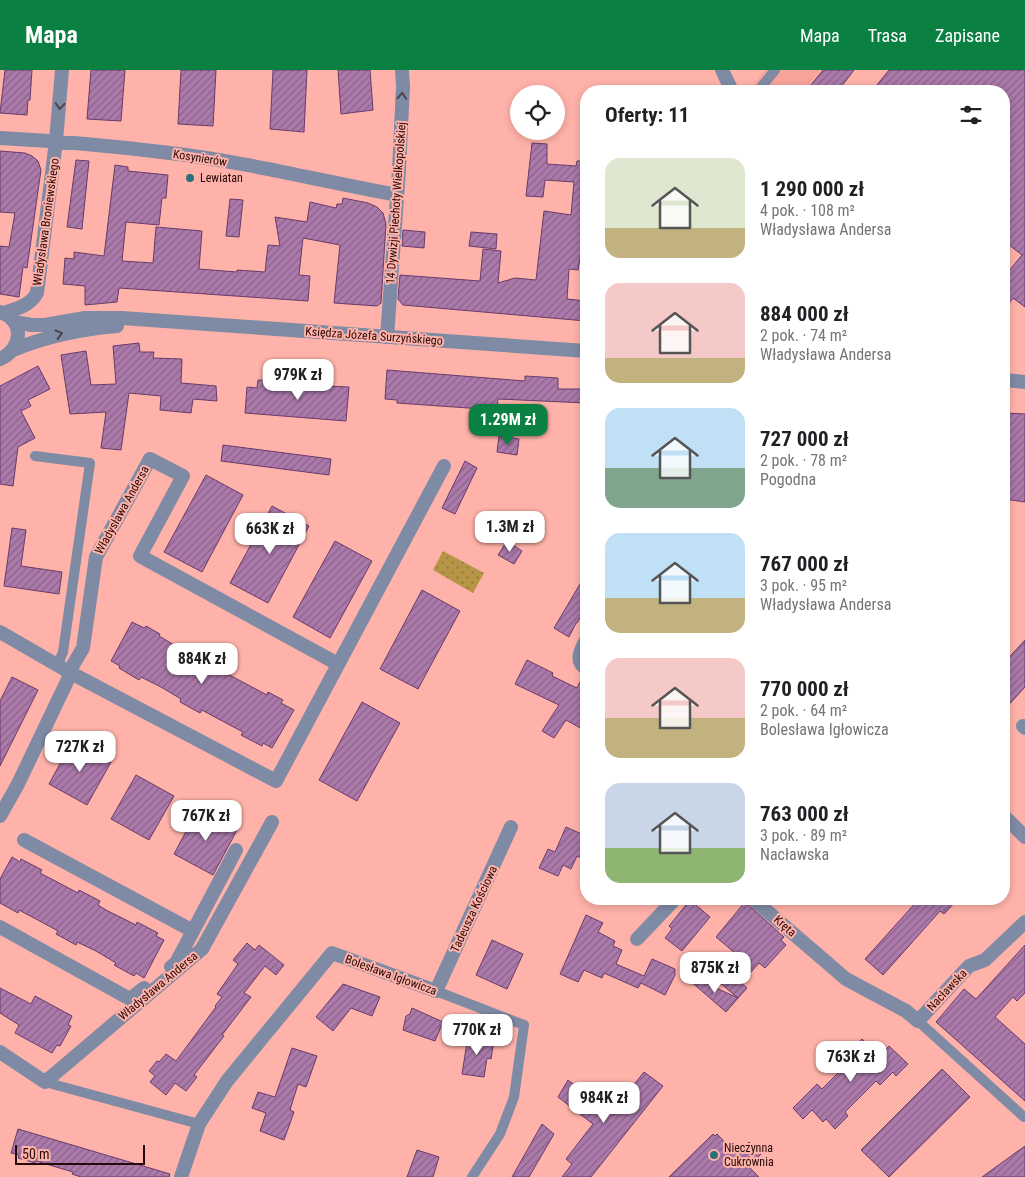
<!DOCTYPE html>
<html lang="pl">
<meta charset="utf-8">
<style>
:root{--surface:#fff;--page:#f6f6f6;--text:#202124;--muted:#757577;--accent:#0b8043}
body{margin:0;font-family:"Roboto Condensed",sans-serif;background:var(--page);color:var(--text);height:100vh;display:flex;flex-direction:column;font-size:19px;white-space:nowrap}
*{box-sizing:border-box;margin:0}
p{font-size:16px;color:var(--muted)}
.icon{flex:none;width:28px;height:28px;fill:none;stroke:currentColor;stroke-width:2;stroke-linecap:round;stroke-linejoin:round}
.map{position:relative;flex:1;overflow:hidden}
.details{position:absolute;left:580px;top:15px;width:430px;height:820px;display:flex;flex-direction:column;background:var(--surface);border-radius:20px;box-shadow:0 2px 8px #0003}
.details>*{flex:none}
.controls{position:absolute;left:510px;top:15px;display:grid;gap:10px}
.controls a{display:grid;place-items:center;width:55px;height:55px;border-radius:50%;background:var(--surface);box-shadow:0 2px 8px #0003;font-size:25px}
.scale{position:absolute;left:15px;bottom:12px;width:130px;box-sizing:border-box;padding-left:5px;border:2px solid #250a08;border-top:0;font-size:14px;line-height:18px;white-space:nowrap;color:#250a08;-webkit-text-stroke:4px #ffb2a9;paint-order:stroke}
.price{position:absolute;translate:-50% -42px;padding:0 11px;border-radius:10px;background:#fff;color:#222;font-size:16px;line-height:32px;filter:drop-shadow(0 1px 2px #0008)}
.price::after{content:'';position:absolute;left:50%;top:30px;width:15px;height:11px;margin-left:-8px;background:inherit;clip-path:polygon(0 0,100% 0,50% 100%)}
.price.active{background:var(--accent);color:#fff}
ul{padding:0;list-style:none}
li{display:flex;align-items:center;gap:15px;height:125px;padding:0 25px}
li span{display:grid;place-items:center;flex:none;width:140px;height:100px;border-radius:15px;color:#555}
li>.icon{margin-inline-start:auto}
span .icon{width:60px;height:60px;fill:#fffc;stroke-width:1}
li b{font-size:21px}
h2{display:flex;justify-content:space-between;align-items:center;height:60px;padding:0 25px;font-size:21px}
header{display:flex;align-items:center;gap:30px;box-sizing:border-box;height:70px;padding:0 25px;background:var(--accent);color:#fff}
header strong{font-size:24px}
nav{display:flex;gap:28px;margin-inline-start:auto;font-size:18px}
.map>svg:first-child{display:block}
</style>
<header>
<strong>Mapa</strong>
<nav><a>Mapa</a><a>Trasa</a><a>Zapisane</a></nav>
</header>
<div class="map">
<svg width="1025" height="1107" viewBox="0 0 1025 1107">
<defs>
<pattern id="grass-dots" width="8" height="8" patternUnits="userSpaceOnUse" patternTransform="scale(1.25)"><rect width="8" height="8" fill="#b69547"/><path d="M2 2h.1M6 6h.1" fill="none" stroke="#947839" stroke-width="1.8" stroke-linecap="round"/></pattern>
<pattern id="building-hatch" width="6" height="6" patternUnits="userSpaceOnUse" patternTransform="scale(1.25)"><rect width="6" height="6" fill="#ab7aab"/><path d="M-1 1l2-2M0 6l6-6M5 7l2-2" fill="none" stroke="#8b6289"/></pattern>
</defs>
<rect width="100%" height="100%" fill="#ffb2a9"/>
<!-- built -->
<path fill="#f9a49b" d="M765,0H820L804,21H749Z"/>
<!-- grass -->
<path fill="url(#grass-dots)" d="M443,481L484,503L473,523L433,500Z"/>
<!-- building -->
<path fill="url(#building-hatch)" stroke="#683b69" d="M5,0H32L30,30H28L27,45L0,43Z
M91,0H125L121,51L87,49Z
M181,0H216L213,56L178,54Z
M273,0H307L304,62L270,59Z
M338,0H370L373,40L341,44Z
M823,0H854L838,21H806Z
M889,0H1025V237L1013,228L1004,240V207L1022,185L1004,171V21H872Z
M532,73L547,74V94L576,96L577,91H586V153L578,200L569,199L567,229L586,231V251L403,235L398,229L400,205L480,211L483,179L501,181L498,213L515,208L536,210L544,141L571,145L574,112L545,110L543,127L526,126Z
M0,81L25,83L32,86L38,91L41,100L27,198L23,197L19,227L0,224V176L9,177L15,143L0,142Z
M76,90L89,91L82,159L67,157Z
M115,95L128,97V101L168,105L166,128H162L159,155L126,152L122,191L153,193L156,157L202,161L199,199L237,202V200L265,202L268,175L280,176L275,147L307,152L310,132L336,138L337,134H342L343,128L368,133L377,137L383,143L386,154L381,233L377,236L334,233L340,175L303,168L299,205L310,206L308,231L119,218L117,232L85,235V216L63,214L65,188L74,189V182L104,186Z
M230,129L243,130L239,167L226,166Z
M403,160L425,162L424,178L402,176Z
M471,162L497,164L496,179L469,176Z
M139,273L140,282H154L153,288L182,289L181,313L216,316L217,331L193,329L191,343L160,340L161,326L129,323L121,380L101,378L106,342L70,344L61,285L86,281L91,315L116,314L113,276Z
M38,296L50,319L28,330L31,336L21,341L35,368L18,377L13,416L0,414V316Z
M387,300L525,311V306L558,308V319H586V333L498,329L497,340L397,333V330L385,329Z
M258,310L303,312L302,316L326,318V316L349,317L346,351L245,343L247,317L257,318Z
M1004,343L1025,344V432L1004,429Z
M499,366L519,369L517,385L497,382Z
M223,375L331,389L329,405L221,391Z
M465,391L477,398L455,444L442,438Z
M206,405L243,425L202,502L164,482Z
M272,436L309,456L268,533L230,513Z
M12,458L26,460L21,496L62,502L59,524L4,516Z
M335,471L372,491L330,568L293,547Z
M507,471L522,481L514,494L498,485Z
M586,504V538L577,553H576L569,567L554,558Z
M422,520L460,541L418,619L380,599Z
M132,552L144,558L146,556L160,564L159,566L193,586L206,592L207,589L222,597L220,600L267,625L268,622L283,630L281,633L294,640L272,678L263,673L262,676L241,665L243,662L211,645L202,640L200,643L180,632L181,629L161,617L141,607L139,610L119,598L120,596L111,591Z
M1025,570V617L1004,640V593Z
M527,590L553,603L552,606L577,618L583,606L586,607V661L566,650L554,668L542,661L559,635L515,614Z
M12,607L38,620L0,696V631Z
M362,632L400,653L357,731L319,710Z
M73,670L111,692L87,735L49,714Z
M136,705L174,726L149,770L111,749Z
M198,739L237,760L213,805L174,784Z
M566,757L586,766V790L577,786L571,799L563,795L558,806L539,798L548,779L555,782Z
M12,787L20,792L21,789L42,800L40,803L78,823L79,820L100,831L98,835L106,840L136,855L137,852L158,863L156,866L164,870L144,908L136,903L134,906L114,895L116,893L96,881L77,872L76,875L56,864L58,861L49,856L19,840L18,843L0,833V809Z
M919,829H958L944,844L940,841L883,905L865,889Z
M690,830L710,847L682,881L665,868L672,859L669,856Z
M745,832L784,867L781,870L786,875L765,898L759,893L741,913L747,918L738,928L713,907L735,883L716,867Z
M586,845L603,853L598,862L615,871L613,876L622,880L616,894L644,906L652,889L675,899V905L665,925L641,913L638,918L604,903L602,908L584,900L578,912L560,904Z
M492,870L523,884L507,919L476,905Z
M247,873L255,880L259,875L284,895L276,905L265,896L244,923L251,927L222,965L224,966L194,1005L197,1007L186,1021L175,1013L166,1025L150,1012L155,1006L149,1001L157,991L159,992L166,984L176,991L216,937L215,936L222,927L217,924L238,894L233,890Z
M1025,875V923L1017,931L1013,927L995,947L1025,974V1031L936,952L964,919L976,929Z
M690,906L738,928L726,942L688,909Z
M343,914L380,927L372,946L351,938L333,961L316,947Z
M0,918L31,934L35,926L72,946L68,955L71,956L60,976L57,975L52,983L15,963L19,955L0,943Z
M412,938L443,952L435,971L403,960L406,946L410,944Z
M468,966L494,970L491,989L487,988L484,1007L462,1004Z
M862,969L870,977L873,974L882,983L889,976L908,994L896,1006L893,1002L880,1015L876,1011L845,1042L848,1046L835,1059L826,1049L823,1052L812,1040L803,1049L793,1038L817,1014L822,1019L853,988L848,983Z
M292,978L317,986L306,1017L298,1014L290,1040L294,1042L284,1070L260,1061L266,1043L252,1038L258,1022L275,1027Z
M942,999L970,1027L889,1107L861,1080Z
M644,1002L663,1016L591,1107H562L572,1094L566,1089L593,1054L558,1027L568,1010L614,1045L635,1019L632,1017Z
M542,1054L554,1064L529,1107H512Z
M18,1059L170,1104L169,1107H81L72,1104L73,1102L36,1091L35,1093L18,1088L19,1085L11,1083Z
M713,1064L715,1066L717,1064L736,1084L749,1072L761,1084L749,1097L759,1107H669Z
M1025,1076V1107H982Z
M417,1080L439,1087L433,1107H407Z"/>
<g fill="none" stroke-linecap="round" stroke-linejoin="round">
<!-- service -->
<path stroke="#7f8aa4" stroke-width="10" d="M758,21L775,0
M35,386L90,393L63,582L57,596
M436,921L524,955L514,1027L500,1064L472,1107
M918,951L1024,1047
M45,1012L199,1054"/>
<!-- minor -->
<path stroke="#7f8aa4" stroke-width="14" d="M722,0L732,21
M0,68C57,71 114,76 170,83C246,92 321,111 397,125
M3,243C16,239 30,236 37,223L56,71L62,0
M387,267L399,100L403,16L402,0
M0,562L71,603L18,714L0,746
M586,570C581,580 574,591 586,598
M69,602L83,578L96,487L150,389L183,406L140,486L338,594
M71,603L276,711L444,396
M1023,656L1025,658
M1004,746L1025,767
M24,770L193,861
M753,829L846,909L906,941L918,951L969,896L985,890L1025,852
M0,857L130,929L144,918
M637,869L675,829
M171,897L176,893L236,780
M0,982L45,1012L202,879L272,752
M181,1107L199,1054L227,1011L332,883L436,921L511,757"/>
<!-- tertiary -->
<path stroke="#7f8aa4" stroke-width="14" d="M0,242C25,250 23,279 0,289
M14,252L32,255H45L85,248H122L586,281
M13,280C47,266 80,259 117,256
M1004,310L1025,312"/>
</g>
<!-- one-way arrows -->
<defs><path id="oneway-chevron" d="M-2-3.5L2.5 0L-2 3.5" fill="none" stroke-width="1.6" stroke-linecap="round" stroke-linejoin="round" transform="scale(1.25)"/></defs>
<g stroke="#4e444e">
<use href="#oneway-chevron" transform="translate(402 26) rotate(-87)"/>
<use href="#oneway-chevron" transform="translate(60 36) rotate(94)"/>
<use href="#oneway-chevron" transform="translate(59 264) rotate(-14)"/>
</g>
<!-- markers -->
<g fill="#28717a" stroke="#ffb2a9" stroke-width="2">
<circle cx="190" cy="108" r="5"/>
<circle cx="714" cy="1085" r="5"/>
</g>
<g text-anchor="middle" stroke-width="4" stroke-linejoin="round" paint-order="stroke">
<!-- street labels -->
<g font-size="12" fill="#250a08" stroke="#ffb2a9">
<text transform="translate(200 88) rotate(9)" y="4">Kosynierów</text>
<text transform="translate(396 133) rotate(-86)" y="4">14 Dywizji Piechoty Wielkopolskiej</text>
<text transform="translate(46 152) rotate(-82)" y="4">Władysława Broniewskiego</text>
<text transform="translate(374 266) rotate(4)" y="4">Księdza Józefa Surzyńskiego</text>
<text transform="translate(122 440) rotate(-61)" y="4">Władysława Andersa</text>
<text transform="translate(474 839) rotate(-65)" y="4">Tadeusza Kościowa</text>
<text transform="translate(785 856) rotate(41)" y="4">Kręta</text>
<text transform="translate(391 905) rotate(20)" y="4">Bolesława Igłowicza</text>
<text transform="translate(158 916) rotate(-40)" y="4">Władysława Andersa</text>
<text transform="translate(947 920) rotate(-47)" y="4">Nacławska</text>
</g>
<!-- poi labels -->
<g font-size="12" fill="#250a08" stroke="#ffb2a9" text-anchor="start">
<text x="200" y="112">Lewiatan</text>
<text x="724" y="1082">Nieczynna<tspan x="724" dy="14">Cukrownia</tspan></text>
</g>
</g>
</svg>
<div class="controls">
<a><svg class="icon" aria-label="locate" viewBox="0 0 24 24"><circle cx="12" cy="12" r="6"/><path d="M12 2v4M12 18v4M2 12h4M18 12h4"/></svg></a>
</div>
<div class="scale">50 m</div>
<b class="price" style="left:298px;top:331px">979K zł</b>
<b class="price active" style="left:508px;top:376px">1.29M zł</b>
<b class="price" style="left:510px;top:483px">1.3M zł</b>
<b class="price" style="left:270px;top:485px">663K zł</b>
<b class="price" style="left:202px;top:615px">884K zł</b>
<b class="price" style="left:80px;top:703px">727K zł</b>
<b class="price" style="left:206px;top:772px">767K zł</b>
<b class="price" style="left:715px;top:924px">875K zł</b>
<b class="price" style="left:477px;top:986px">770K zł</b>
<b class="price" style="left:851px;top:1013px">763K zł</b>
<b class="price" style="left:604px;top:1054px">984K zł</b>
<section class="details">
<h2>Oferty: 11<svg class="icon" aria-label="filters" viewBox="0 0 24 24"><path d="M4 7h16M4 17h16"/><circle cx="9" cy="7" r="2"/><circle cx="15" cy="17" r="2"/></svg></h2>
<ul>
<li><span style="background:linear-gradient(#dfe7d0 70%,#c2b280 0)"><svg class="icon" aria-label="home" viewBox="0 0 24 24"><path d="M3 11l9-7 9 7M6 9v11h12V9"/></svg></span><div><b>1 290 000 zł</b><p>4 pok. · 108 m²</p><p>Władysława Andersa</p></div></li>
<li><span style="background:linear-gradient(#f6c9c9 75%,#c2b280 0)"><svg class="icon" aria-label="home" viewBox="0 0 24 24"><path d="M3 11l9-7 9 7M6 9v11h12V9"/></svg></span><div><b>884 000 zł</b><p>2 pok. · 74 m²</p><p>Władysława Andersa</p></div></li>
<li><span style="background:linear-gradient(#bfe0f5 60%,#7fa58c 0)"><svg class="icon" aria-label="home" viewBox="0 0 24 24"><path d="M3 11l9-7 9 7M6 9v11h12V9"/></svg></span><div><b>727 000 zł</b><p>2 pok. · 78 m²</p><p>Pogodna</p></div></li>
<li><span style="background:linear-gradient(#bfe0f5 65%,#c2b280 0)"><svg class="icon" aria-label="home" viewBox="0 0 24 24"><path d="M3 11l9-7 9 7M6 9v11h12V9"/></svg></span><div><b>767 000 zł</b><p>3 pok. · 95 m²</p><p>Władysława Andersa</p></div></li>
<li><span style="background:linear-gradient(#f6c9c9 60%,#c2b280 0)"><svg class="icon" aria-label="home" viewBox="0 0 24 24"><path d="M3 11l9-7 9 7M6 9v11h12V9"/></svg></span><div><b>770 000 zł</b><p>2 pok. · 64 m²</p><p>Bolesława Igłowicza</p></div></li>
<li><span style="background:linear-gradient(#c9d6e8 65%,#8fb573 0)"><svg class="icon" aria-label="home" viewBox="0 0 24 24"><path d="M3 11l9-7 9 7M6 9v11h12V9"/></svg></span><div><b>763 000 zł</b><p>3 pok. · 89 m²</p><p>Nacławska</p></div></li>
</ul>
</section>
</div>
